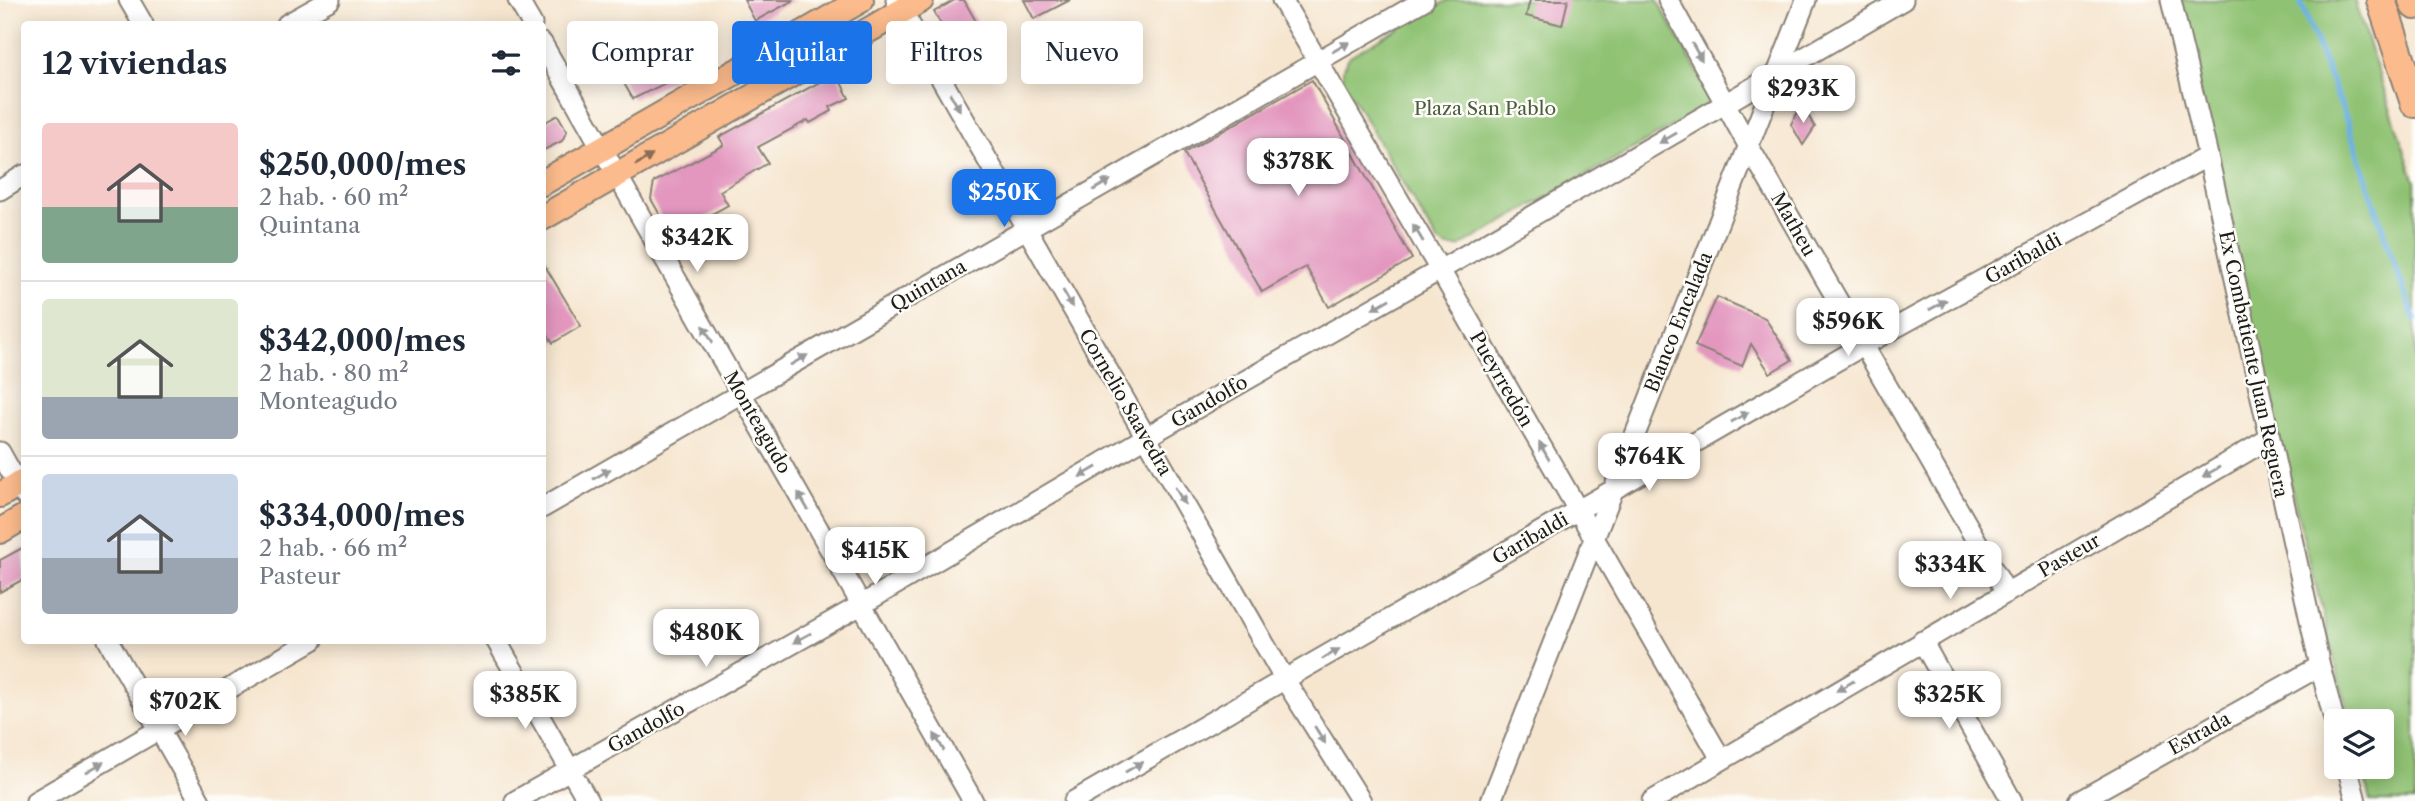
<!DOCTYPE html>
<html lang="es">
<meta charset="utf-8">
<style>
:root{--surface:#fff;--page:#f2f2f3;--text:#1f2937;--muted:#747a83;--line:#e0e1e3;--accent:#1a73e8}
body{margin:0;font-family:"Libre Caslon Text",serif;background:var(--page);color:var(--text);height:100vh;display:flex;flex-direction:column;font-size:26px;white-space:nowrap}
*{box-sizing:border-box;margin:0}
p{font-size:23px;color:var(--muted)}
.icon{flex:none;width:38px;height:38px;fill:none;stroke:currentColor;stroke-width:2;stroke-linecap:round;stroke-linejoin:round}
.map{position:relative;flex:1;overflow:hidden}
.drawer{position:absolute;left:21px;top:21px;width:525px;height:623px;display:flex;flex-direction:column;background:var(--surface);border-radius:7px;box-shadow:0 4px 18px #0003}
.drawer>*{flex:none}
.top-card{position:absolute;left:567px;top:21px;width:665px;height:63px;display:flex;gap:14px}
.controls{position:absolute;left:2324px;top:709px;display:grid;gap:14px}
.controls a{display:grid;place-items:center;width:70px;height:70px;border-radius:7px;background:var(--surface);box-shadow:0 4px 18px #0003;font-size:35px}
.price{position:absolute;translate:-50% -60px;padding:0 16px;border-radius:14px;background:#fff;color:#222;font-size:23px;line-height:46px;filter:drop-shadow(0 2px 4px #0008)}
.price::after{content:'';position:absolute;left:50%;top:42px;width:21px;height:16px;margin-left:-10px;background:inherit;clip-path:polygon(0 0,100% 0,50% 100%)}
.price.on{background:var(--accent);color:#fff}
ul{padding:0;list-style:none}
li{display:flex;align-items:center;gap:21px;height:175px;padding:0 21px}
li+li{border-top:2px solid var(--line)}
li span{display:grid;place-items:center;flex:none;width:196px;height:140px;border-radius:7px;color:#555}
li>.icon{margin-inline-start:auto}
span .icon{width:84px;height:84px;fill:#fffc;stroke-width:1}
li b{font-size:30px}
h2{display:flex;justify-content:space-between;align-items:center;height:84px;padding:0 21px;font-size:30px}
.tag{padding:0 24px;border-radius:7px;background:var(--surface);box-shadow:0 4px 18px #0003;font-size:24px;line-height:63px}
.tag.on{background:var(--accent);color:#fff}
.map>svg:first-child{display:block}
</style>
<div class="map">
<svg width="2415" height="801" viewBox="0 0 2415 801">
<rect width="100%" height="100%" fill="#fdfcf7"/>
<filter id="ink" filterUnits="userSpaceOnUse"><feTurbulence type="fractalNoise" baseFrequency=".0143" numOctaves="2"/><feDisplacementMap in="SourceGraphic" scale="14" xChannelSelector="R" yChannelSelector="G"/><feConvolveMatrix kernelMatrix="1 2 1 2 8 2 1 2 1" color-interpolation-filters="sRGB"/></filter>
<filter id="wash" filterUnits="userSpaceOnUse"><feTurbulence type="fractalNoise" baseFrequency=".00686" numOctaves="4" result="noise"/><feDisplacementMap in="SourceGraphic" scale="28" xChannelSelector="R" yChannelSelector="G"/><feGaussianBlur stdDeviation="1.57" result="paint"/><feColorMatrix in="noise" values="0 0 0 0 0 0 0 0 0 0 0 0 0 0 0 0 0 1.4 0 .05"/><feComposite in="paint" operator="in"/></filter>
<g filter="url(#wash)">
<rect width="100%" height="100%" fill="#f6e6d0"/>
<!-- green -->
<path fill="#90c273" stroke="#566f48" stroke-width="2" d="M1448,0H1657L1709,92L1710,100L1705,108L1459,247H1447L1437,241L1343,81V68L1350,56Z
M2178,0H2354L2415,182V801H2370L2362,767L2382,766V721H2350L2256,349Z"/>
<g fill="none" stroke-linecap="round" stroke-linejoin="round">
<!-- stream -->
<path stroke="#6db2e3" stroke-width="6" d="M2300,0L2349,126L2392,258L2415,319"/>
</g>
<g id="blocks">
<!-- building -->
<path fill="#e397bf" d="M744,0H794L755,21Z
M955,0H964L982,32L954,48L934,12Z
M1024,0H1070L1034,19Z
M1530,0H1568L1562,25L1526,16Z
M668,38L686,73L633,99L614,66Z
M836,73L849,98L830,107L832,111L810,123L808,120L758,147L768,163L720,191L728,205L672,236L651,199L654,182L724,145L719,137Z
M1312,80L1412,259L1329,307L1306,267L1262,292L1184,153Z
M1802,105L1815,127L1803,145L1791,124Z
M558,115L567,131L562,141L542,151V124Z
M542,261L581,326L553,343L542,326Z
M1717,297L1765,318L1792,360L1770,373L1751,344L1742,366L1695,346Z
M24,547V579L0,592V560Z"/>
</g>
</g>
<g filter="url(#ink)">
<use href="#blocks" fill-opacity="0" stroke="#898176" stroke-width="2"/>
<g fill="none" stroke-linecap="round" stroke-linejoin="round">
<defs>
<path id="minor" d="M129,0L143,24
M518,0L532,24
M896,0L1285,680L1361,801
M1282,0L1440,270L1721,759
M1668,0L1748,145L2006,592
M2171,0L2208,156L2320,666L2336,727
M287,24L330,0
M542,43L973,801
M0,190L24,175
M0,452L24,495
M542,508L1424,0
M108,640L200,801
M496,640L588,801
M1922,641L2012,801
M2347,766L2356,801
M36,801L313,640
M515,801L861,605L1146,437L1440,270L1903,0
M1074,801L1864,345L2208,156
M1491,801L1806,0
M1652,801L2270,438
M2079,801L2320,666"/>
<path id="major" d="M542,183L861,0
M542,218L921,0
M0,495L24,481
M0,531L24,517"/>
<path id="highway" d="M2381,0L2415,103
M2413,0L2415,5"/>
</defs>
<!-- minor casing -->
<use href="#minor" stroke="#898176" stroke-width="23"/>
<!-- major casing -->
<use href="#major" stroke="#898176" stroke-width="28"/>
<!-- highway casing -->
<use href="#highway" stroke="#898176" stroke-width="32"/>
<!-- minor -->
<use href="#minor" stroke="#fff" stroke-width="19"/>
<!-- major -->
<use href="#major" stroke="#fbbb8c" stroke-width="24"/>
<!-- highway -->
<use href="#highway" stroke="#fbbb8c" stroke-width="28"/>
</g>
<!-- one-way arrows -->
<defs><path id="oneway-solid" d="M-6-.8H1V-3.2L6.5 0L1 3.2V.8H-6Z" transform="scale(1.75)"/></defs>
<g fill="#999">
<use href="#oneway-solid" transform="translate(1341 47) rotate(-30)"/>
<use href="#oneway-solid" transform="translate(1697 52) rotate(60)"/>
<use href="#oneway-solid" transform="translate(955 102) rotate(60)"/>
<use href="#oneway-solid" transform="translate(1668 138) rotate(150)"/>
<use href="#oneway-solid" transform="translate(1102 185) rotate(-30)"/>
<use href="#oneway-solid" transform="translate(1418 233) rotate(-121)"/>
<use href="#oneway-solid" transform="translate(1068 299) rotate(60)"/>
<use href="#oneway-solid" transform="translate(1381 304) rotate(150)"/>
<use href="#oneway-solid" transform="translate(1938 305) rotate(-29)"/>
<use href="#oneway-solid" transform="translate(708 334) rotate(-120)"/>
<use href="#oneway-solid" transform="translate(799 360) rotate(-30)"/>
<use href="#oneway-solid" transform="translate(1740 417) rotate(-30)"/>
<use href="#oneway-solid" transform="translate(1544 451) rotate(-120)"/>
<use href="#oneway-solid" transform="translate(1088 472) rotate(150)"/>
<use href="#oneway-solid" transform="translate(2211 472) rotate(150)"/>
<use href="#oneway-solid" transform="translate(602 474) rotate(-30)"/>
<use href="#oneway-solid" transform="translate(1180 496) rotate(60)"/>
<use href="#oneway-solid" transform="translate(803 501) rotate(-120)"/>
<use href="#oneway-solid" transform="translate(802 638) rotate(151)"/>
<use href="#oneway-solid" transform="translate(1331 654) rotate(-30)"/>
<use href="#oneway-solid" transform="translate(1845 686) rotate(150)"/>
<use href="#oneway-solid" transform="translate(1320 735) rotate(58)"/>
<use href="#oneway-solid" transform="translate(939 742) rotate(-120)"/>
<use href="#oneway-solid" transform="translate(95 767) rotate(-30)"/>
<use href="#oneway-solid" transform="translate(1134 767) rotate(-30)"/>
</g>
<use fill="#8c6c54" href="#oneway-solid" transform="translate(644 160) rotate(-30)"/>
</g>
<g text-anchor="middle" stroke-width="5" stroke-linejoin="round" paint-order="stroke">
<!-- park labels -->
<g font-size="19" fill="#4a5e3f" stroke="#fdfcf7">
<text x="1485" y="115">Plaza San Pablo</text>
</g>
<!-- street labels -->
<g font-size="19" fill="#1c1c1c" stroke="#fdfcf7">
<text transform="translate(1794 224) rotate(60)" y="7">Matheu</text>
<text transform="translate(2023 258) rotate(-29)" y="7">Garibaldi</text>
<text transform="translate(928 285) rotate(-30)" y="7">Quintana</text>
<text transform="translate(1678 322) rotate(-68)" y="7">Blanco Encalada</text>
<text transform="translate(2254 364) rotate(78)" y="7">Ex Combatiente Juan Reguera</text>
<text transform="translate(1502 379) rotate(60)" y="7">Pueyrredón</text>
<text transform="translate(1209 401) rotate(-30)" y="7">Gandolfo</text>
<text transform="translate(1126 402) rotate(60)" y="7">Cornelio Saavedra</text>
<text transform="translate(758 422) rotate(60)" y="7">Monteagudo</text>
<text transform="translate(1530 538) rotate(-30)" y="7">Garibaldi</text>
<text transform="translate(2069 555) rotate(-30)" y="7">Pasteur</text>
<text transform="translate(646 727) rotate(-29)" y="7">Gandolfo</text>
<text transform="translate(2199 733) rotate(-29)" y="7">Estrada</text>
</g>
</g>
</svg>
<div class="controls">
<a><svg class="icon" aria-label="layers" viewBox="0 0 24 24"><path d="M12 4l9 5-9 5-9-5zM3 14l9 5 9-5"/></svg></a>
</div>
<b class="price" style="left:1803px;top:125px">$293K</b>
<b class="price" style="left:1298px;top:198px">$378K</b>
<b class="price on" style="left:1004px;top:229px">$250K</b>
<b class="price" style="left:697px;top:274px">$342K</b>
<b class="price" style="left:1848px;top:358px">$596K</b>
<b class="price" style="left:1649px;top:493px">$764K</b>
<b class="price" style="left:875px;top:587px">$415K</b>
<b class="price" style="left:1950px;top:601px">$334K</b>
<b class="price" style="left:706px;top:669px">$480K</b>
<b class="price" style="left:525px;top:731px">$385K</b>
<b class="price" style="left:1949px;top:731px">$325K</b>
<b class="price" style="left:185px;top:738px">$702K</b>
<div class="top-card">
<a class="tag">Comprar</a>
<a class="tag on">Alquilar</a>
<a class="tag">Filtros</a>
<a class="tag">Nuevo</a>
</div>
<section class="drawer">
<h2>12 viviendas<svg class="icon" aria-label="filters" viewBox="0 0 24 24"><path d="M4 7h16M4 17h16"/><circle cx="9" cy="7" r="2"/><circle cx="15" cy="17" r="2"/></svg></h2>
<ul>
<li><span style="background:linear-gradient(#f6c9c9 60%,#7fa58c 0)"><svg class="icon" aria-label="home" viewBox="0 0 24 24"><path d="M3 11l9-7 9 7M6 9v11h12V9"/></svg></span><div><b>$250,000/mes</b><p>2 hab. · 60 m²</p><p>Quintana</p></div></li>
<li><span style="background:linear-gradient(#dfe7d0 70%,#9aa5b1 0)"><svg class="icon" aria-label="home" viewBox="0 0 24 24"><path d="M3 11l9-7 9 7M6 9v11h12V9"/></svg></span><div><b>$342,000/mes</b><p>2 hab. · 80 m²</p><p>Monteagudo</p></div></li>
<li><span style="background:linear-gradient(#c9d6e8 60%,#9aa5b1 0)"><svg class="icon" aria-label="home" viewBox="0 0 24 24"><path d="M3 11l9-7 9 7M6 9v11h12V9"/></svg></span><div><b>$334,000/mes</b><p>2 hab. · 66 m²</p><p>Pasteur</p></div></li>
</ul>
</section>
</div>
